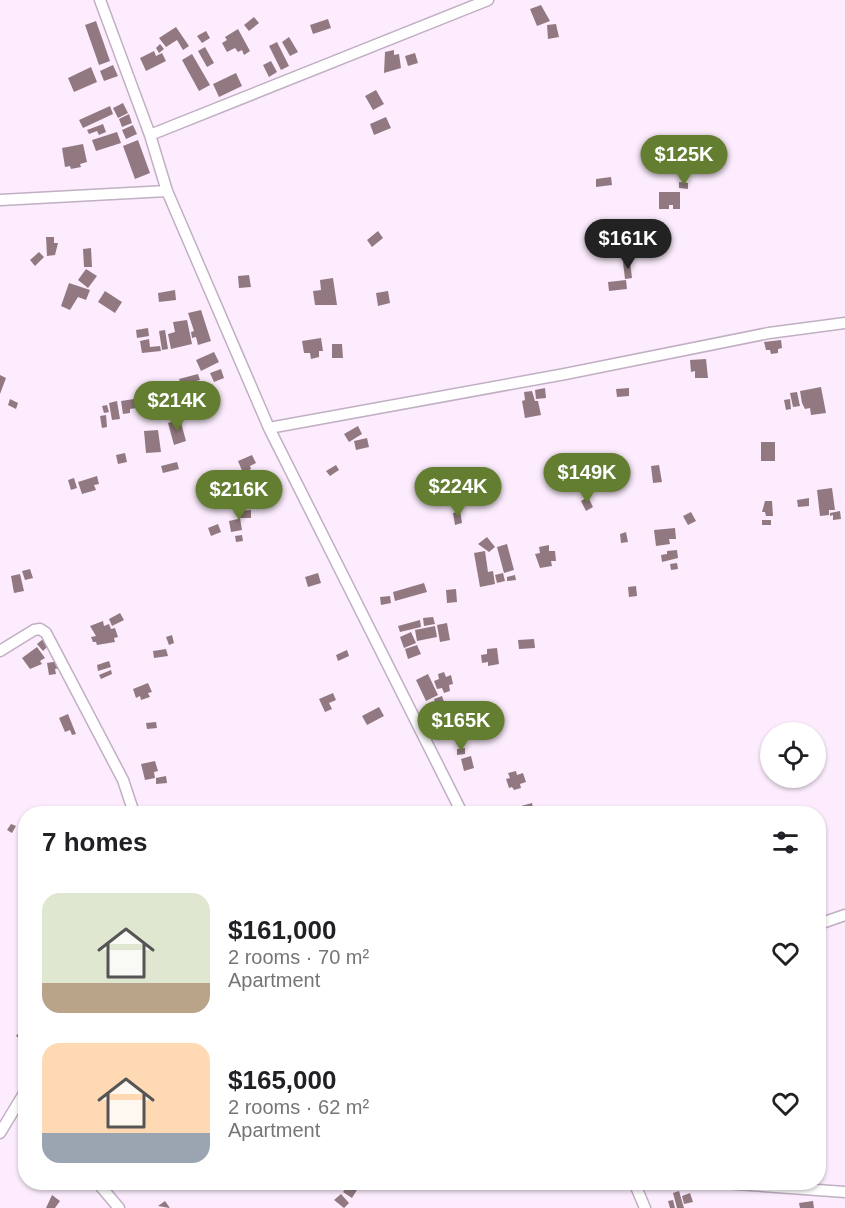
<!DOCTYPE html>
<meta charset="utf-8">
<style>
:root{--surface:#fff;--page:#f6f6f6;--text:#202124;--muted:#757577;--accent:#647e31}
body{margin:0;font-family:Helvetica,sans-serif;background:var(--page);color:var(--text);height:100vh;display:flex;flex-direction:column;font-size:22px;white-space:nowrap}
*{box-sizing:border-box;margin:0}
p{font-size:20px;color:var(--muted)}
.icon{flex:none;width:33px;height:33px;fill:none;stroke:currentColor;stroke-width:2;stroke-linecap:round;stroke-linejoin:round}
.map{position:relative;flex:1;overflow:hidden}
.details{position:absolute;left:18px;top:806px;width:808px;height:384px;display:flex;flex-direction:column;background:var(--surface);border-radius:24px;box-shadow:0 2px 4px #0004}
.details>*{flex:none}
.controls{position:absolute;left:760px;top:722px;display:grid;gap:12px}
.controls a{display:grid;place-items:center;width:66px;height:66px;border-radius:50%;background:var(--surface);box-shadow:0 2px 4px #0004;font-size:30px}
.price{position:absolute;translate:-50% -51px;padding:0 14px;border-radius:21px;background:var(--accent);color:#fff;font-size:20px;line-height:39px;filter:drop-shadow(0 2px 3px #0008)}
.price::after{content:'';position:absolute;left:50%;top:36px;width:18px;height:14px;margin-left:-9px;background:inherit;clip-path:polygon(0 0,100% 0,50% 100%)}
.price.current{background:#222;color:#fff}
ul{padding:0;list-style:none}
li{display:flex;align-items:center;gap:18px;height:150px;padding:0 24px}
li span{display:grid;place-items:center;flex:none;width:168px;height:120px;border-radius:18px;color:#555}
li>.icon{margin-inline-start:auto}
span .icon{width:72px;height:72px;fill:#fffc;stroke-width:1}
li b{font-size:26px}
h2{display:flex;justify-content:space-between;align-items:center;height:72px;padding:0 24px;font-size:26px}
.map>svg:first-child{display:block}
</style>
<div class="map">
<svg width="845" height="1208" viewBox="0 0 845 1208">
<rect width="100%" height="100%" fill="#fcecfd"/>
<!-- building -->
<path fill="#927981" d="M541,5L550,21L537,26L530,9Z
M254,17L259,23L249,31L244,25Z
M328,19L331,28L313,34L310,25Z
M96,21L110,61L99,65L85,25Z
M556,24L559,37L548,39L547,25Z
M176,27L189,46L183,50L177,40L166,47L159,38Z
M238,29L250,51L244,55L242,50L238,52L235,48L227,52L222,43L227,40L225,37Z
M206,31L210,38L202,43L197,36Z
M289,37L298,52L290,56L282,42Z
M277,42L289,66L281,70L269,46Z
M160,44L164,49L159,53L156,48Z
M205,47L214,63L207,67L198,51Z
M394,50V55L399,54L401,68L384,73L385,52Z
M154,51L156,56L162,53L166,61L146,71L140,58Z
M415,53L418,63L408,66L405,56Z
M192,54L210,85L199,91L182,60Z
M271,61L277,72L269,77L263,65Z
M113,65L118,76L104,81L100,71Z
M91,67L97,82L74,92L68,78Z
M236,73L242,86L219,97L213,84Z
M376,90L384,104L373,110L365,96Z
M123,103L128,113L118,118L113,108Z
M110,106L113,114L83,128L79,120Z
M129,114L132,123L122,127L119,119Z
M386,117L391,128L374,135L370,124Z
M103,124L106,132L99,135L97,131L89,134L87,130Z
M133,125L137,134L126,139L122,130Z
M117,132L121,143L96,151L92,140Z
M138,140L150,173L135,179L123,146Z
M83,144L87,162L80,164L81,167L71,169L70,166L65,167L62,148Z
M611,177L612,185L596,187V179Z
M679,182L688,183V189L679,188Z
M659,192H680V209H673V205H669V209H659Z
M378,231L383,238L372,247L367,240Z
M46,237H54V243H58L55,255L47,256Z
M91,248L92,267H84L83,249Z
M39,252L44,257L35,266L30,260Z
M630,261L632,278L625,279L623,262Z
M86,269L97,276L88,288L78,280Z
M249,275L251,287L239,288L238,276Z
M333,278L337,305H315L313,291L321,290L320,280Z
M626,280L627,289L609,291L608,282Z
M69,283L90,290L86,300L78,297L70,310L61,306Z
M175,290L176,300L159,302L158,293Z
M105,291L122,302L115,313L98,302Z
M388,291L390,303L378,306L376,293Z
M201,310L211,341L198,345L196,337L192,338L191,332L194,331L188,313Z
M187,320L192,344L171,349L168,334L175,332L173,322Z
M148,328L149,336L137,338L136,330Z
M165,330L168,349L162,350L159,331Z
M321,338L323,351H319V357L311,359L310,353H304L302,341Z
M149,339L150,347L160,346L161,351L142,353L140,341Z
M781,340L782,348L778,349V353L771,354L770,350H766L764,342Z
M332,344H342L343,358H332Z
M214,352L219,362L201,371L196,360Z
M706,359L708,378H695V371L691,372L690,360Z
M221,369L224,378L214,382L210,373Z
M198,374L200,380L181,385L179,379Z
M0,375L6,378L0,394Z
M208,383L209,394H205V398H197V394H193L192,384Z
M821,387L826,413L811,415L810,408L805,409L802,403L800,391Z
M545,388L546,398L536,399L535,390Z
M629,388V396L617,397L616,389Z
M156,391L160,398L148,404L145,397Z
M532,391L535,401H538L541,415L525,418L522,401L525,400L524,392Z
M797,392L800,406L793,407L790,393Z
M10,399L18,403L16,409L8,405Z
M134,399L136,408L130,409V413L123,414L121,401Z
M790,399L791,409L786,410L784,400Z
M117,401L120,419L112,420L109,403Z
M107,405L109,412L104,413L102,406Z
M106,415L107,427L102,428L100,416Z
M180,419L186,441L174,445L168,423Z
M358,426L362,434L349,442L344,434Z
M158,430L161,452L146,453L144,431Z
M367,438L369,447L356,450L354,441Z
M761,442H775V461H761Z
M125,453L127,462L118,464L116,455Z
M252,455L256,463L250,466L251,469L243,473L238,461Z
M177,462L179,469L163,473L161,466Z
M336,465L339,470L330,476L326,471Z
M659,465L662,482L653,483L651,466Z
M97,476L99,484L94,485L96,490L82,494L78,482Z
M74,478L77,488L71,490L68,480Z
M832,488L835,510H829V515L820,516L817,490Z
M588,497L593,507L586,511L581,501Z
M809,498V506L798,507L797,500Z
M765,501H772L773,516H766L765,512H762Z
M251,510V518H240L242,530L231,532L229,521L238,519V511Z
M460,511L462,523L455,525L453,513Z
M840,511L841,519L833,520V515L830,516V513Z
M691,512L696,521L688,525L683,516Z
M762,520H771V525H762Z
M218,524L221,532L211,536L208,528Z
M675,528L676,539H669L670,544L656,546L654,530Z
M626,532L628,542L621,543L620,534Z
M242,535L243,541L236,542L235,536Z
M487,537L495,547L489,552L478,544Z
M507,544L514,570L504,573L497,547Z
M549,545V551H555L556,561H551L552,566L540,568L535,554L540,553L539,547Z
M677,550L678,558L662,562L661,555L667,554V551Z
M485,551L488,572L493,571L495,584L480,587L474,553Z
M677,563L678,569L671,570L670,564Z
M30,569L33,578L25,580L22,571Z
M318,573L321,583L308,587L305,577Z
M503,573L505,581L497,583L495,575Z
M20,574L24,591L14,593L11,576Z
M515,575L516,580L507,581V577Z
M424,583L427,592L395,601L393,592Z
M636,586L637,596L629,597L628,587Z
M456,589L457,602L447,603L446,590Z
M390,596L391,603L381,605L380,597Z
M120,613L124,620L112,626L109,619Z
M433,617L435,624L424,626L423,618Z
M420,620L421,627L400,632L398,626Z
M103,621L104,626L109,624L111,629L115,628L118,637L114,638L115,642L97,645L96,642H93L91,637L96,636L90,626Z
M447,623L450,640L440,642L437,625Z
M435,626L437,637L417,641L415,630Z
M411,632L416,643L404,648L400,637Z
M172,635L174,643L169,645L166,637Z
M43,639L49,645L43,651L37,644Z
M534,639L535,648L519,649L518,640Z
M417,645L421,654L408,659L405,649Z
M37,647L45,658L40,661L42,664L30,669L22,658Z
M497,648L499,664L488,666V662L482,663L481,655L487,654V649Z
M166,649L168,656L154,658L153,651Z
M347,650L349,656L338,661L336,655Z
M59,661L61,668L55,669L56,674L49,675L47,663Z
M109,661L111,667L98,671L97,665Z
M111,670L112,674L101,679L99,675Z
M444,672L446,677L451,675L453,684L449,685L450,691L444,693L442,688L437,689L434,681L439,679L438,674Z
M428,674L438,695L426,701L416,680Z
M148,683L152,692L148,693L150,697L141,700L140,696L136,698L133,689Z
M333,693L336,700L329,703L332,709L325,712L319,699Z
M442,696L454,730L446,734L434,699Z
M379,707L384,716L367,725L362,716Z
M68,714L76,734L72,735L70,730L65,732L59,718Z
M462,715L463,720L470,719L471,726L457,732L455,717Z
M156,722L157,728L147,729L146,723Z
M465,748V754L457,755V749Z
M471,756L474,768L464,771L461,759Z
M155,761L158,771L154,772L155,778L145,780L141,764Z
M516,771L517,775L523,773L526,782L520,784L521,788L514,790L512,787L509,788L506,779L510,778L508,773Z
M166,776L167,783L156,784V778Z
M532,803L534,813H522L521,806Z
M11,824L16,826L12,833L7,830Z
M21,1030L26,1033V1043L16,1036Z
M132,1182H144L146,1185L139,1190L137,1187L134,1189L130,1184Z
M350,1182L360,1185L352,1198L343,1192Z
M679,1191L684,1208H677L673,1193Z
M690,1193L693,1202L684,1204L682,1196Z
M341,1194L349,1203L344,1208L334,1200Z
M52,1195L60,1201L55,1208H46Z
M673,1200L675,1208H670L668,1201Z
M165,1201L170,1208L158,1206Z
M813,1201L814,1208H800L799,1203Z"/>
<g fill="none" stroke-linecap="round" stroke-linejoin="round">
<defs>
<path id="minor" d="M100,0L150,135L167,191L269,428L462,813
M150,135L488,0
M0,200L167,191
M269,428L565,374L769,333L845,323
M0,651L34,630L40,629L46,633L123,780L134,813
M819,924L845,915
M0,1133L26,1090
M97,1182L119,1208
M634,1182L645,1208
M709,1182L845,1192"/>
</defs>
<!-- minor casing -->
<use href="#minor" stroke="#c1afc3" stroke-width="13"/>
<!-- minor -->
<use href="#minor" stroke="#fff" stroke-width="10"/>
</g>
</svg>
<div class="controls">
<a><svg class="icon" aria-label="locate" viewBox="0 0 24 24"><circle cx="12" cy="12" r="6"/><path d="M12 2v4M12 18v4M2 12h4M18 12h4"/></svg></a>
</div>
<b class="price" style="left:684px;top:186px">$125K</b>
<b class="price current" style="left:628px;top:270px">$161K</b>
<b class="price" style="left:177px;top:432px">$214K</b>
<b class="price" style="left:587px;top:504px">$149K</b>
<b class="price" style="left:458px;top:518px">$224K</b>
<b class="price" style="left:239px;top:521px">$216K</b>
<b class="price" style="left:461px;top:752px">$165K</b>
<section class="details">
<h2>7 homes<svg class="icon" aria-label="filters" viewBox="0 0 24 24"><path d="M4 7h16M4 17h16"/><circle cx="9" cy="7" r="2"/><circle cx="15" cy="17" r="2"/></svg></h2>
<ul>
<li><span style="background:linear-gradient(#dfe7d0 75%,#b9a48a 0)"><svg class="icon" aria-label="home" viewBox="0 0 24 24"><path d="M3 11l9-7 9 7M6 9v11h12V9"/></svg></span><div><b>$161,000</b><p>2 rooms · 70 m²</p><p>Apartment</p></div><svg class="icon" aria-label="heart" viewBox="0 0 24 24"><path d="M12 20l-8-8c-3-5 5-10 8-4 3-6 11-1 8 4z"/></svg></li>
<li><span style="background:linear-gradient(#ffd9b3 75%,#9aa5b1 0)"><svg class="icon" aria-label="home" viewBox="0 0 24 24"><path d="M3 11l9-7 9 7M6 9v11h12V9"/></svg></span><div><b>$165,000</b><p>2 rooms · 62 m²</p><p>Apartment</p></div><svg class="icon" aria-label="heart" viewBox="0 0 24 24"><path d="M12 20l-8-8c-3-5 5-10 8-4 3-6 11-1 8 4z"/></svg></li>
</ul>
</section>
</div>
